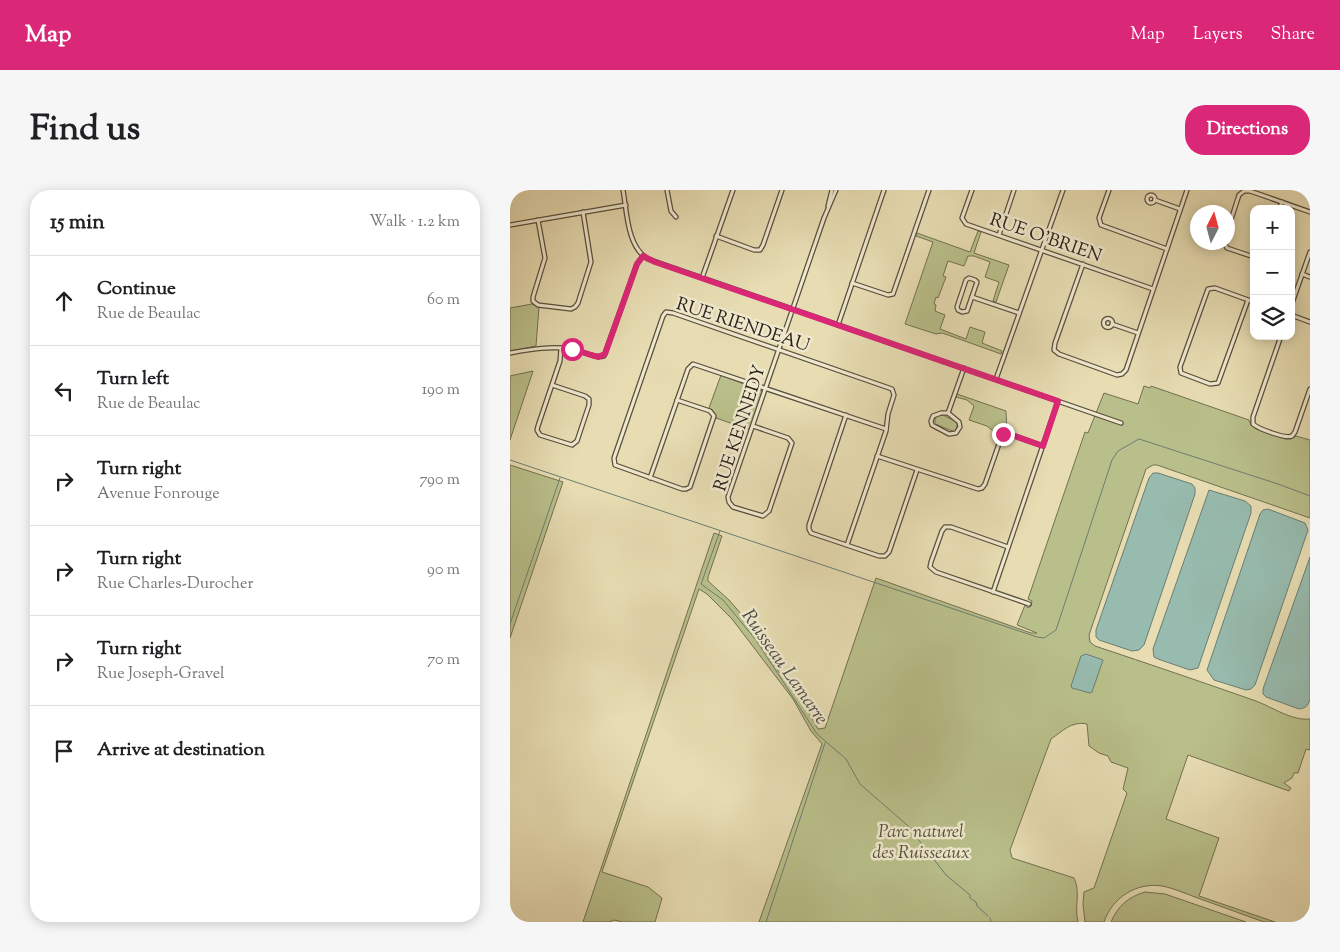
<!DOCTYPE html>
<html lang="en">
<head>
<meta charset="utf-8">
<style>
	:root { --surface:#fff; --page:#f6f6f6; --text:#202124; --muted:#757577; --line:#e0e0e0; --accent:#db2777 }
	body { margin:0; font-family:"Sorts Mill Goudy",serif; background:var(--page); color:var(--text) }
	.controls { position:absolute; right:15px; top:15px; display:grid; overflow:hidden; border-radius:10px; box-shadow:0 2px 12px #0003 }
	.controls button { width:45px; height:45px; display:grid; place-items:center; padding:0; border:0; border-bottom:1px solid var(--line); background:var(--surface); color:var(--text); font:25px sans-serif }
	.compass { position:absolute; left:680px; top:15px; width:45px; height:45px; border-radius:50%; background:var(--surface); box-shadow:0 2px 12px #0003; rotate:6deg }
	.stop { position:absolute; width:15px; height:15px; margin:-11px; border:4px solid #db2777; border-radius:50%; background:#fff }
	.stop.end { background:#db2777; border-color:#fff; box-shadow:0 1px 5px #0008 }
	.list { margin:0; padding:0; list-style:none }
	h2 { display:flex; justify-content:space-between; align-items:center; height:65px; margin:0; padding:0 20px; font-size:21px }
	h2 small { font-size:16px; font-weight:400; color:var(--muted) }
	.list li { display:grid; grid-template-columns:32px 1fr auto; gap:15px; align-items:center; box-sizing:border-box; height:90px; padding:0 20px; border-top:1px solid var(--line) }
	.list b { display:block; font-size:19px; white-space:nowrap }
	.list p { margin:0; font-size:16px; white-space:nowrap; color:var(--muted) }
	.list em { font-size:16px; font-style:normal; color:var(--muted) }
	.icon { flex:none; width:28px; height:28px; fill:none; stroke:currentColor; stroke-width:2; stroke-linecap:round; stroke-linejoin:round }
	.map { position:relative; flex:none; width:800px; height:732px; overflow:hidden; border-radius:20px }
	header { display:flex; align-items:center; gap:30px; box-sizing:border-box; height:70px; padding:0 25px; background:var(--accent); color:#fff }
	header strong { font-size:24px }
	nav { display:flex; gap:28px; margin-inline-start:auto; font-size:18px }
	.intro { display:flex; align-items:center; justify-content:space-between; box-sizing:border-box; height:120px; padding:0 30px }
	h1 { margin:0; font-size:35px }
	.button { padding:12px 22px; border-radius:20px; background:var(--accent); color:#fff; font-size:18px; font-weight:700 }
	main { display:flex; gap:30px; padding:0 30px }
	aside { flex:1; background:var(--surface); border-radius:20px; box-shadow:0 2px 12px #0003 }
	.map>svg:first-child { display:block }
	.green { fill:#b9bf8a; stroke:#727052 }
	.water { fill:#97bbae; stroke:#6c7d72 }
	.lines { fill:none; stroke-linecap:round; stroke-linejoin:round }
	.stream { stroke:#6c7d72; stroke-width:1 }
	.street-casing { stroke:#5a4f3f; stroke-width:5.5 }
	.street { stroke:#efe8cd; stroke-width:3 }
	.route { stroke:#db2777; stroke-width:6 }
	.labels { text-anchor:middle; stroke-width:5; stroke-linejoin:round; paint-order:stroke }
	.street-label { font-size:18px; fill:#2b2019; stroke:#efe8cd }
	.park-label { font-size:18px; font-style:italic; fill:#56503b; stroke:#efe8cd }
	.water-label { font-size:19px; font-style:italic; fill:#4b4e46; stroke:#efe8cd }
</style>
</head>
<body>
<header>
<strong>Map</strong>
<nav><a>Map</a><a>Layers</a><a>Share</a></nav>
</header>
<div class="intro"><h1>Find us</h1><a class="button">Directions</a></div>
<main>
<aside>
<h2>15 min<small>Walk · 1.2 km</small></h2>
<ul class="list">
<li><svg class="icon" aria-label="ahead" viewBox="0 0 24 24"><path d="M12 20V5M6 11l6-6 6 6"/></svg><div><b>Continue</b><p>Rue de Beaulac</p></div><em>60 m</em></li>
<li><svg class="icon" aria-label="left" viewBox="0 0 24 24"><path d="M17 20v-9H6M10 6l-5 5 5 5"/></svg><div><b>Turn left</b><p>Rue de Beaulac</p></div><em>190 m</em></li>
<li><svg class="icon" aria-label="right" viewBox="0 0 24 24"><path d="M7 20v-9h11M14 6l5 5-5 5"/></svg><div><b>Turn right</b><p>Avenue Fonrouge</p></div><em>790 m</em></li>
<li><svg class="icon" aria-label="right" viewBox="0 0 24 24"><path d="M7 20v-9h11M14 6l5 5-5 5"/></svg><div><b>Turn right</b><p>Rue Charles-Durocher</p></div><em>90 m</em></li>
<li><svg class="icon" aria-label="right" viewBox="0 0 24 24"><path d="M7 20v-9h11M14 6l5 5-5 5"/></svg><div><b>Turn right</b><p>Rue Joseph-Gravel</p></div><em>70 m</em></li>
<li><svg class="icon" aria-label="arrive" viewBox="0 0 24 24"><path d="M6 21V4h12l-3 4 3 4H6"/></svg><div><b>Arrive at destination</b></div></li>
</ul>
</aside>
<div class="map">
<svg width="800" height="732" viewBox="0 0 800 732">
	<rect width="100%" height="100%" fill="#e7dcb2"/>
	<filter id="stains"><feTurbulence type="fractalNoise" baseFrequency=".004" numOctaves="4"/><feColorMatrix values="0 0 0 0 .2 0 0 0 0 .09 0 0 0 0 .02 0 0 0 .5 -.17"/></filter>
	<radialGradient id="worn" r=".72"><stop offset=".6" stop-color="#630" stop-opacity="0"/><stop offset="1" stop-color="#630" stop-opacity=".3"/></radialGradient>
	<g class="green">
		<path d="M468,41l3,1 -7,21 35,12 -13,37 -3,-1 6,-19 -14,-5 5,-15 -16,-6h-6l-4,10 -16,-5 -5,15 3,1 -8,21 -2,-1 -2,7 2,1 -1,6 10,4 -5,14 26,10 4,-12 15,5 -3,11 20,8 -1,3 -53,-19 -6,-2 -6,1 -31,-10 28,-82 -17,-6 1,-3 53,19z"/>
		<path d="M22,114l7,3 -3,39 -26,5v-43z"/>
		<path d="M23,181l-23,69v-64z"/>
		<path d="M211,185l41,16 -12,39 -34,-12 -2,-6 -5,-4z"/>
		<path d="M634,196l6,2 1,-2 98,34 2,5 5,4 29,10h6l5,-3 14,4v78l-153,-53h-4l-7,4 -57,166 1,7 5,4c54,18 107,36 161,55 16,6 36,20 54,18v31l-4,-1 -8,24h-4l-2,5 -8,5 7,5 -2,3 -101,-36 -22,64 53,19 -20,58 76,26h-11c-19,-7 -39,-14 -58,-21 -15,-5 -29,-12 -44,-15 -26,-4 -50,12 -58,36h-19l-2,-18 1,-12 10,-4 33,-95 -4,-4 5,-21 -17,-6 -3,-6 -9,-3 -10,-7 -2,-22c-16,-3 -24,7 -36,15l-41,111 2,8 62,20c7,14 0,29 4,44h-319l63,-178 -11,-13 -18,-32 -61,-80 -25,-25 -8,-5 -97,283 46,15 14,11 -7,24h-32l-9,-2 -5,2h-26l131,-389 8,3 -14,41v4l21,19 19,22 12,21 19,29 14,13 25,44 7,-1 51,-150 155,55h6l-20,-8 8,-20 3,3 3,-2 1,-5 -4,-2 57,-167 3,1 16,-40 34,11z"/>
		<path d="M447,204l49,17 1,21 -8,4 -12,-10 -18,-6 5,-14 -7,-6 -11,-3z"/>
		<path d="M428,225h5l14,7v5l-2,5 -20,-8v-5z"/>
		<path d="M0,275l53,17 -53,156z"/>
		<path d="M635,702l20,2 81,28h-135c7,-16 17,-25 34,-30z"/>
	</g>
	<g class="water">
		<path d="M643,283h5l34,11 3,4v6l-51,151 -5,5 -7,1 -33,-11 -3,-3v-7l53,-152z"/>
		<path d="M699,300l36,11 6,5v7l-53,155 -8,2 -32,-11 -4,-2 -1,-8z"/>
		<path d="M758,319l37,14 3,7 -53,155 -4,4 -5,1 -32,-10 -7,-10 53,-156 3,-4z"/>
		<path d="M800,367v142c-2,7 -4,9 -11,10l-33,-12 -3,-3v-5z"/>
		<path d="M576,464l17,6 -11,32 -2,1 -18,-5 -1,-2 10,-30z"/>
	</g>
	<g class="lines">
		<g class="stream">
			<path d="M0,270l527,177 7,1 12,-8 56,-170 6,-9 21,-12 139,45 32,12"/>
			<path d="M210,341l-19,53 22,16 33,40 61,94 29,25 14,25 47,41 39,50 24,20v3l6,4 1,4 11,10"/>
			<path d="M0,434l50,-146"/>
			<path d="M480,728l1,4"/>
			<path d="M256,732l59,-179"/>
		</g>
		<defs>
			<g id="street">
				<path d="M113,0c4,22 4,57 25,69l473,164"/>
				<path d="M157,0l4,21 5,6"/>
				<path d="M462,0l-10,28 4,6 187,65"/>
				<path d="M599,0l-10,28 2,7 66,24"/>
				<circle cx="641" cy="9" r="4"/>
				<path d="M645,10l25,9"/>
				<path d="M318,16l4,-16"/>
				<path d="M769,19l3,-7"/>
				<path d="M28,30l7,38 -12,39v4l5,4 33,4 4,-2 3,-4 13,-41 -8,-50"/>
				<path d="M0,35l116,-20"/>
				<path d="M718,39l11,-34 5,-4h6l60,21"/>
				<path d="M489,45l15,-45"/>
				<path d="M206,46l38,14h6l3,-5 19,-55"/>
				<path d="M714,52l3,6 27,9"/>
				<path d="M573,74l-28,79 -1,7 5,4 58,21 5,-1 4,-4 61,-180"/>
				<path d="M792,84l8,3"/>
				<path d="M192,88l31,-88"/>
				<path d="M459,88l6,2 2,2 -10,29 -5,1 -4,-2 -1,-3 9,-27z"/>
				<path d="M342,93l36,12 5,-1 36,-104"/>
				<path d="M462,107l47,16"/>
				<path d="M738,110l-30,83 -8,1 -29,-11 -1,-6 28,-78 7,-1 39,14"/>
				<path d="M781,116l19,-54"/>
				<path d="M781,125l19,7"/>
				<circle cx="598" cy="133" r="4.5"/>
				<path d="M602,134l26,9"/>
				<path d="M328,135l46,-135"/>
				<path d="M771,146l-28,81v7c6,5 32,15 39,12l3,-4 15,-43"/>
				<path d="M0,163c21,-4 41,-7 63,-4 10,2 21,10 31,7l33,-92 6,-8"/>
				<path d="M486,189l67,-189"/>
				<path d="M42,195l33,11 4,3v6l-12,36 -5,4 -32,-10 -3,-5 1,-4 22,-65 1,-13"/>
				<path d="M167,210l33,11 4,5 -24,71 -4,2h-4l-67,-24 -1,-7 49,-142 3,-4 7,1 219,76 2,6 -6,19 -2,17 -39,114"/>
				<path d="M431,223h7l11,9 1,5 -4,6 -7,1 -17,-9 -1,-4 2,-5z"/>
				<path d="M438,223l16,-45"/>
				<path d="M336,225l-37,110v4l2,4 68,23h6l4,-4 28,-82"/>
				<path d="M243,236l35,12 4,5 -23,68 -6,5 -30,-9 -4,-5 -1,-5 96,-279 12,-28"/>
				<path d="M367,266l101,33 4,-1 3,-4 16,-46 2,-3 6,-1 34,12"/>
				<path d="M140,288l38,-109 5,-5 193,65"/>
				<path d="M498,357l-57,-20h-6l-3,4 -11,31 -1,5 6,5 93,32"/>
				<path d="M483,402l65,-191"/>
			</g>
		</defs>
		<use href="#street" class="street-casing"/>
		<use href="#street" class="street"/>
	</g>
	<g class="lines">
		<path class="route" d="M62,159l26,8 7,-3 32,-90 6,-8 12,6 403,139 -15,45 -34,-12h-6"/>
	</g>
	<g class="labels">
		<g class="street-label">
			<text transform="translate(536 47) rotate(19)" y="6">RUE O'BRIEN</text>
			<text transform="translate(233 134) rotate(18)" y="6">RUE RIENDEAU</text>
			<text transform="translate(229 238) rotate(-72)" y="6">RUE KENNEDY</text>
		</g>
		<g class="park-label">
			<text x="411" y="647">Parc naturel<tspan x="411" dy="21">des Ruisseaux</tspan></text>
		</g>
		<g class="water-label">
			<text transform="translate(276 476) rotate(55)" y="7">Ruisseau Lamarre</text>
		</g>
	</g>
	<rect width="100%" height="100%" filter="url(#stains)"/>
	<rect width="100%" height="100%" fill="url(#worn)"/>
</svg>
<div class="controls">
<button>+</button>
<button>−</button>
<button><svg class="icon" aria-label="layers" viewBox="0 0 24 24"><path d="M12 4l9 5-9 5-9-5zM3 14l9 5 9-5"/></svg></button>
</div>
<svg class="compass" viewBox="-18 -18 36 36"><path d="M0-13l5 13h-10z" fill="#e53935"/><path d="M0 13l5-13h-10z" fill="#757577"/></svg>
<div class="stop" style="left:62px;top:159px"></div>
<div class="stop end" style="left:493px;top:244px"></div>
</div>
</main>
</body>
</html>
